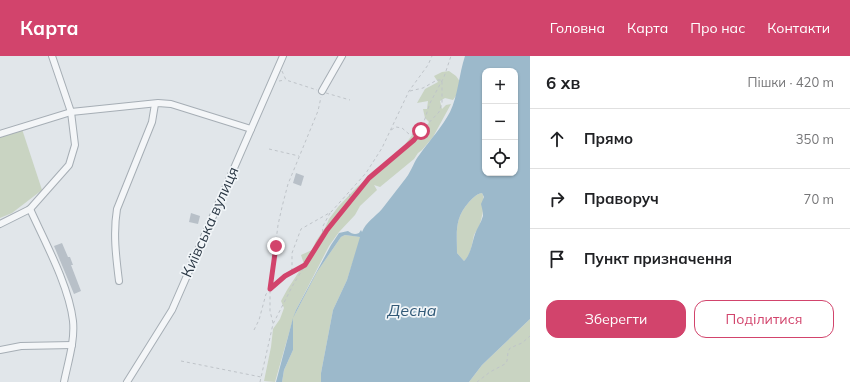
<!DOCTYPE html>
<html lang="uk">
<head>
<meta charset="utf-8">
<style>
	:root { --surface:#fff; --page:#f6f6f6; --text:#202124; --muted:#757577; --line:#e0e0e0; --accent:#d2446c }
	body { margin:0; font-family:Mulish,sans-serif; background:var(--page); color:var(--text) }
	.controls { position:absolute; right:12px; top:12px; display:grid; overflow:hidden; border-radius:8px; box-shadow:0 1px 3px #0004 }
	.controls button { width:36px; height:36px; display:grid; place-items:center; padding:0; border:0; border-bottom:1px solid var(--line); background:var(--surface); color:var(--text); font:20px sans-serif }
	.stop { position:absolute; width:12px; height:12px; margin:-9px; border:3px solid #d2446c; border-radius:50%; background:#fff }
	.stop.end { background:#d2446c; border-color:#fff; box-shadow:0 1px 4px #0008 }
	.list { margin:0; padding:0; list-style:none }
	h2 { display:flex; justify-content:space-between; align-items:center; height:52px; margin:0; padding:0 16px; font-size:17px }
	h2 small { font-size:13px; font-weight:400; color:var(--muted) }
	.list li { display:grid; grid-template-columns:26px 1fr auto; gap:12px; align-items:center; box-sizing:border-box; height:60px; padding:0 16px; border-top:1px solid var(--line) }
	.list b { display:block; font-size:15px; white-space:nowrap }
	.list em { font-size:13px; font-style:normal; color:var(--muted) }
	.actions { display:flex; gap:8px; padding:12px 16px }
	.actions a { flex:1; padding:9px 0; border:1px solid var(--accent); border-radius:12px; text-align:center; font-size:14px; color:var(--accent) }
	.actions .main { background:var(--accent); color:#fff }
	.icon { flex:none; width:22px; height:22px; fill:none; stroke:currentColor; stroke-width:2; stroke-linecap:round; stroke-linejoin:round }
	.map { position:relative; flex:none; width:530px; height:326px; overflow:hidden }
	header { display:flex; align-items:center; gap:24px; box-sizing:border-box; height:56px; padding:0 20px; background:var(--accent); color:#fff }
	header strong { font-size:19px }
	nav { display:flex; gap:22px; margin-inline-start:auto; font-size:14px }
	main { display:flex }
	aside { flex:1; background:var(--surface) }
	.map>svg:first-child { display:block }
	.green { fill:#c9d4c2 }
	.water { fill:#9cb9cb; fill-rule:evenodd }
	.building { fill:#b8c0c8 }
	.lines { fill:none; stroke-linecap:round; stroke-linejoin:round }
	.minor-casing { stroke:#a6aeb5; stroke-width:8 }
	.path { stroke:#bfc4c9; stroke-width:1; stroke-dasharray:3 3; stroke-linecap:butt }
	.minor { stroke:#f4f6f8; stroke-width:6 }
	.route { stroke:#d2446c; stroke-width:5 }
	.labels { text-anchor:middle; stroke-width:3.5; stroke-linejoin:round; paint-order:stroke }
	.street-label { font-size:15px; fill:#293643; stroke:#f1f5f8 }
	.water-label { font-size:16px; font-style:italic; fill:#325a78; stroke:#f1f5f8 }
</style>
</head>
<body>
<header>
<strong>Карта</strong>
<nav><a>Головна</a><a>Карта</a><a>Про нас</a><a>Контакти</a></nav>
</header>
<main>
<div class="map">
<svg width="530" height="326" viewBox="0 0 530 326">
	<rect width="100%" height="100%" fill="#e1e6ea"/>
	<g class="green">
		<path d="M449,15l7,5 5,7 -3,10 -5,7 -8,-2 -5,3 2,8 4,-4 5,-1 -18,33 -11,13 -4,3 -4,6 -34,28 -6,-2 3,5 -17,16 -5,9 -16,17 -10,14 -33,64 -2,6 23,-44 24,-35 4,-2 16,2 -14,43 -14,30 -12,63v9h-39l2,-12 9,-20v-31l-18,63 -11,-1 7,-34 2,-18 7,-10 4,-11 -3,-7 6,-11 17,-26 -3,-9 11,-5 4,-9 9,-13 4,-9 9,-12 20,-21 24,-16 21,-23 10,-13 7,4 3,-2 6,-14 -4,-4 -2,-9h4l1,-8 -11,2 8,-14 13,-7 -4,-6 8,-4z"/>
		<path d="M22,73l20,61 -30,23 -12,5v-81z"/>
		<path d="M482,137c4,6 0,26 -3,34 -1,3 -4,5 -5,8 -2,9 -3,20 -10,26l-7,-8c0,-21 -3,-34 12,-51 4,-4 7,-8 13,-9z"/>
		<path d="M530,263v63h-61l13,-17z"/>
	</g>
	<path class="water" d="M465,0h65v263l-48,46 -13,17h-148v-9l12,-63 14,-30 13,-43 -15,-2 -4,2 -24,35 -24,46v32l-9,20 -2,12h-6l17,-64 3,-8 35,-65 8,-12 9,-2c4,3 7,4 11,2l2,-3 1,2c4,-10 13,-15 20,-23 8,-10 16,-21 24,-31 6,-8 8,-17 14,-24 10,-14 22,-27 30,-42 8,-16 9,-38 15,-56zM485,15h30v102h-30zM482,137l2,4 -3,7c1,4 2,8 2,12 -2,7 -6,12 -8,18 -3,9 -4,20 -11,27l-7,-8c0,-21 -3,-34 12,-51 4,-4 7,-8 13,-9z"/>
	<g class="building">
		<path d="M296,117l8,3 -3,10 -8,-3z"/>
		<path d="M191,157l9,3 -2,8 -9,-2z"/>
		<path d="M62,187l6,14h2l3,8h-2l10,26 -7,3 -20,-48z"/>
	</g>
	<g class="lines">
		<defs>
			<g id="minor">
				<path d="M322,35l20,-35"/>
				<path d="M0,78l71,-22 87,-9 13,1 80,25"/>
				<path d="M30,153c15,33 39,77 43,112 2,20 -5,41 -9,61"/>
				<path d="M0,168l30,-15 39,-44 6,-20 -4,-33 -19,-56"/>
				<path d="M119,225c-3,-24 -6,-48 -2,-72l35,-87 3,-18"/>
				<path d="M0,294l21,-4 51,-1"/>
				<path d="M127,326l45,-72 111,-254"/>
			</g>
		</defs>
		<use href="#minor" class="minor-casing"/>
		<g class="path">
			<path d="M282,15l4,9 31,10"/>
			<path d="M279,25l6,-1"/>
			<path d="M410,35l13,-3 14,-8h5v23l-3,9 -17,18"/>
			<path d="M326,37l24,7"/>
			<path d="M391,74l5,-3 6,1 7,6 10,2 2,-5 9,-28 14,-26 7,-21"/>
			<path d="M269,93l30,7"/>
			<path d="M349,147l1,-11"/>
			<path d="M322,182l1,-12 7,-13"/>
			<path d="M286,219l19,-10"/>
			<path d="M273,267l-3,-12v-22l8,-64 4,-18 6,-23 30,-73 3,-14"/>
			<path d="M254,274l5,-10 7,-26 26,-25v-16l9,-24 30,-17 35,-39 16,-25 27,-57 19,-26 4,-9"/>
			<path d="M181,305l80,16"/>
			<path d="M260,326l13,-58 20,-39 34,-55 42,-53 50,-41"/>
			<path d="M477,326l13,-10 15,-8 2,-3 1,-9 2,-4 12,-5 8,-7"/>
		</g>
		<use href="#minor" class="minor"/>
	</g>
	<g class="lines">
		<path class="route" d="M276,190l-6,43 15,-13 20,-11 22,-35 42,-52 45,-38 7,-9"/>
	</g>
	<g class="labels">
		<g class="street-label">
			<text transform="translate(210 166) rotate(-66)" y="5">Київська вулиця</text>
		</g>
		<g class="water-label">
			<text x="412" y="260">Десна</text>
		</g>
	</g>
</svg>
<div class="controls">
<button>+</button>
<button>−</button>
<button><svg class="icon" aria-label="locate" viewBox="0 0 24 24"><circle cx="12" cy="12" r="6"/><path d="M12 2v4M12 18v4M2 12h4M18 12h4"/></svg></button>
</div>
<div class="stop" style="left:421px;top:75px"></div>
<div class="stop end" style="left:276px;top:190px"></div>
</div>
<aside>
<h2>6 хв<small>Пішки · 420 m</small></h2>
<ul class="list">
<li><svg class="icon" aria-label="ahead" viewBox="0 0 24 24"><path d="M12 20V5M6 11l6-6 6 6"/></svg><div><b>Прямо</b></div><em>350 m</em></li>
<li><svg class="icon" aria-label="right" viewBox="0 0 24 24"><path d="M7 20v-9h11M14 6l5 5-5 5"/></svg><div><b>Праворуч</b></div><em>70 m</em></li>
<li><svg class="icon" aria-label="arrive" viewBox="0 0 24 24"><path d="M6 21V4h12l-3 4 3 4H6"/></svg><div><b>Пункт призначення</b></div></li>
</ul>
<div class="actions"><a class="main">Зберегти</a><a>Поділитися</a></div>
</aside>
</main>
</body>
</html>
